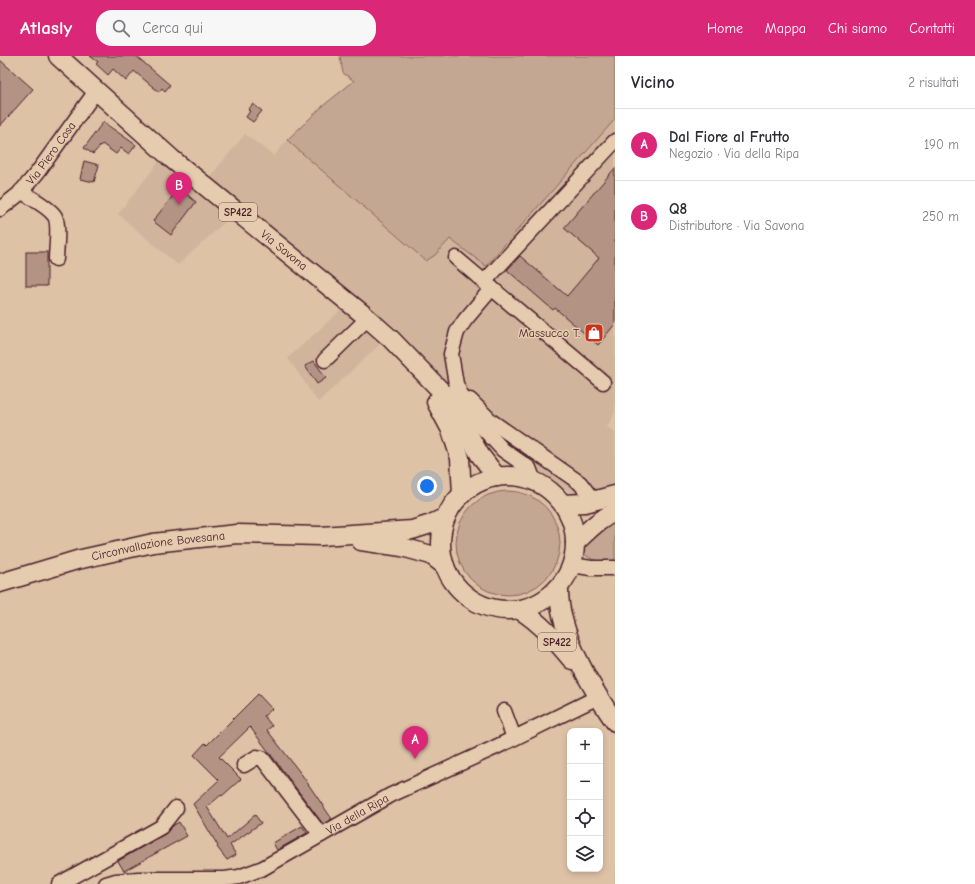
<!DOCTYPE html>
<html lang="it">
<head>
<meta charset="utf-8">
<style>
	:root { --surface:#fff; --page:#f7f7f7; --text:#2b2b33; --muted:#7c7c81; --line:#e1e1e2; --accent:#db2777 }
	body { margin:0; font-family:"Comic Neue",sans-serif; background:var(--page); color:var(--text) }
	.controls { position:absolute; right:12px; bottom:12px; display:grid; overflow:hidden; border-radius:8px; box-shadow:0 2px 6px #0003 }
	.controls button { width:36px; height:36px; display:grid; place-items:center; padding:0; border:0; border-bottom:1px solid var(--line); background:var(--surface); color:var(--text); font:20px sans-serif }
	.you { position:absolute; left:427px; top:430px; width:14px; height:14px; margin:-10px; border:3px solid #fff; border-radius:50%; background:#1a73e8; box-shadow:0 0 0 6px #1a73e833 }
	.badge { display:grid; place-items:center; width:26px; height:26px; border-radius:50%; background:var(--accent); color:#fff; font-size:13px; font-weight:700 }
	.pin { position:absolute; translate:-50% -33px; filter:drop-shadow(0 1px 2px #0008) }
	.pin::after { content:''; position:absolute; top:21px; width:14px; height:12px; background:inherit; clip-path:polygon(0 0,100% 0,50% 100%) }
	.list { margin:0; padding:0; list-style:none }
	h2 { display:flex; justify-content:space-between; align-items:center; height:52px; margin:0; padding:0 16px; font-size:17px }
	h2 small { font-size:13px; font-weight:400; color:var(--muted) }
	.list li { display:grid; grid-template-columns:26px 1fr auto; gap:12px; align-items:center; box-sizing:border-box; height:72px; padding:0 16px; border-top:1px solid var(--line) }
	.list b { display:block; font-size:15px; white-space:nowrap }
	.list p { margin:0; font-size:13px; white-space:nowrap; color:var(--muted) }
	.list em { font-size:13px; font-style:normal; color:var(--muted) }
	.icon { flex:none; width:22px; height:22px; fill:none; stroke:currentColor; stroke-width:2; stroke-linecap:round; stroke-linejoin:round }
	.map { position:relative; flex:none; width:615px; height:828px; overflow:hidden }
	header { display:flex; align-items:center; gap:24px; box-sizing:border-box; height:56px; padding:0 20px; background:var(--accent); color:#fff }
	header strong { font-size:19px }
	nav { display:flex; gap:22px; margin-inline-start:auto; font-size:14px }
	.search { width:280px; height:36px; background:var(--page); display:flex; align-items:center; gap:10px; box-sizing:border-box; padding:0 14px; border-radius:16px; color:var(--muted); font-size:15px }
	main { display:flex }
	aside { flex:1; background:var(--surface) }
	.map>svg:first-child { display:block }
	.built { fill:#d0b49c }
	.green { fill:#c4a792; stroke:#87635e }
	.building { fill:#b39484; stroke:#4a1f2b }
	.lines { fill:none; stroke-linecap:round; stroke-linejoin:round }
	.minor-casing { stroke:#4a1f2b; stroke-width:17 }
	.major-casing { stroke:#4a1f2b; stroke-width:21 }
	.minor { stroke:#e6ccae; stroke-width:14 }
	.major { stroke:#e6ccae; stroke-width:18 }
	.labels { text-anchor:middle; stroke-width:3; stroke-linejoin:round; paint-order:stroke }
	.shield { fill:#e6ccae; stroke:#795352; stroke-width:1 }
	.shield-label { font-size:11px; font-weight:bold; fill:#4a1f2b }
	.street-label { font-size:12px; fill:#4a1f2b; stroke:#e6ccae }
	.poi-label { font-size:12px; fill:#4a1f2b; stroke:#e6ccae; text-anchor:end }
</style>
</head>
<body>
<header>
<strong>Atlasly</strong>
<div class="search"><svg class="icon" aria-label="search" viewBox="0 0 24 24"><circle cx="10" cy="10" r="6"/><path d="M15 15l6 6"/></svg>Cerca qui</div>
<nav><a>Home</a><a>Mappa</a><a>Chi siamo</a><a>Contatti</a></nav>
</header>
<main>
<div class="map">
<svg width="615" height="828" viewBox="0 0 615 828">
	<rect width="100%" height="100%" fill="#ddc2a6"/>
	<filter id="ink" filterUnits="userSpaceOnUse"><feTurbulence type="fractalNoise" baseFrequency=".025" numOctaves="2"/><feDisplacementMap in="SourceGraphic" scale="8" xChannelSelector="R" yChannelSelector="G"/><feConvolveMatrix kernelMatrix="1 2 1 2 8 2 1 2 1" color-interpolation-filters="sRGB"/></filter>
	<g filter="url(#ink)">
		<g class="built">
			<path d="M615,63v294l-8,14 8,6v53l-19,6 -24,1 -87,-50 -42,-63 -44,-49 -189,-154 35,-43 29,22 13,-16 138,121 10,-6 15,-16 36,27z"/>
			<path d="M161,103l72,59 -8,4 -47,43 -60,-51z"/>
			<path d="M343,252l38,35 -63,59 -30,-44z"/>
		</g>
		<g class="green">
			<path d="M340,0h275v63l-129,147 -36,-27 -15,16 -9,6 -139,-121 37,-35 30,-24 -11,-8z"/>
			<circle cx="508" cy="487" r="52"/>
			<path d="M615,462v44c-13,1 -24,-1 -33,-10v-4z"/>
		</g>
		<g class="building">
			<path d="M90,0h46l34,29 -5,6 -3,-3 -3,4 -25,-21 -8,10 -13,-12 -5,6 -12,-11 2,-2z"/>
			<path d="M0,4l33,29 -33,37z"/>
			<path d="M253,48l9,7 -9,11 -7,-5 4,-6 -2,-1z"/>
			<path d="M103,66l33,23 -7,9 -8,-6 -5,6 -14,-10 -9,10 -9,-6z"/>
			<path d="M84,105l15,4 -5,17 -14,-3z"/>
			<path d="M615,112v156l-17,21 -43,-37 -2,2 -46,-40 13,-14 47,40 32,-38 -35,-30z"/>
			<path d="M179,132l17,14 -25,33 -18,-14z"/>
			<rect x="26" y="196" width="21" height="34"/>
			<path d="M314,305l12,17 -9,6 -12,-18z"/>
			<path d="M258,638l14,15 -8,7 8,10 -5,4 35,45 30,44 -9,5 -73,-97 -31,30 22,22 -19,17 -1,-1 -14,12 20,32 28,-24 6,8 -31,22 6,10 -9,5 -10,-13 1,-1 -25,-42 26,-24 -25,-25 11,-12 2,2z"/>
			<path d="M179,766l8,14 -63,35 -6,-10 47,-27 9,-9z"/>
			<path d="M302,770l5,7 -30,17 -4,-7z"/>
		</g>
		<g class="lines">
			<defs>
				<g id="minor">
					<path d="M21,135c10,7 26,15 33,24 6,7 2,35 2,44"/>
					<path id="s1" d="M0,153l19,-15 18,-21 59,-82"/>
					<path d="M456,202l147,124"/>
					<path d="M484,226l131,-141"/>
					<path d="M492,232l-27,32 -8,12 -6,22 5,30 14,30 33,36 26,18 5,13"/>
					<path d="M325,304l43,-42"/>
					<path d="M470,344l21,21 89,62 13,17"/>
					<path d="M572,509l19,3h24"/>
					<path d="M504,655l10,27"/>
					<path d="M244,709l13,-8 5,1 59,77"/>
					<path d="M59,828l102,-57 15,-19"/>
					<path id="s2" d="M106,828l10,-3 22,-2h87l14,-2 24,-9 128,-73 103,-47 104,-51"/>
				</g>
				<g id="major">
					<path id="s3" d="M58,0l114,103 192,156 27,24 57,59 32,57 17,22"/>
					<path d="M436,346l15,28 9,28 2,36"/>
					<circle cx="508" cy="487" r="67"/>
					<path d="M563,448l22,-1 30,-8"/>
					<path d="M361,485l41,6 29,8 14,11"/>
					<path d="M575,487c13,-12 24,-24 40,-31"/>
					<path id="s4" d="M0,527l77,-23 76,-17 84,-9 84,2 91,-6 19,-6 15,-7"/>
					<path d="M559,532c-1,44 32,99 56,134"/>
					<path d="M520,554c21,13 36,31 52,50"/>
				</g>
			</defs>
			<use href="#minor" class="minor-casing"/>
			<use href="#major" class="major-casing"/>
			<use href="#minor" class="minor"/>
			<use href="#major" class="major"/>
		</g>
	</g>
	<defs>
		<symbol id="shop-square" viewBox="-11 -11 22 22"><rect x="-9" y="-9" width="18" height="18" rx="4" fill="#c8321e" stroke="#e6ccae"/><path d="M-5-2.5h2.3a2.7 3.5 0 0 1 5.4 0H5L5.5 6h-11ZM-1.5-2.5h3a1.5 2.3 0 0 0-3 0Z" fill="#fff"/></symbol>
	</defs>
	<g fill-rule="evenodd">
		<use href="#shop-square" x="583" y="266" width="22" height="22"/>
	</g>
	<g class="labels">
		<g class="shield">
			<rect x="219" y="147" width="38" height="18" rx="3"/>
			<rect x="538" y="577" width="38" height="18" rx="3"/>
		</g>
		<g class="shield-label">
			<text x="238" y="160">SP422</text>
			<text x="557" y="590">SP422</text>
		</g>
		<g class="street-label">
			<text dy="4" stroke="none"><textPath href="#s1" startOffset="76">Via Piero Cosa</textPath></text>
			<text dy="4" stroke="none"><textPath href="#s3" startOffset="298">Via Savona</textPath></text>
			<text dy="4" stroke="none"><textPath href="#s4" startOffset="163">Circonvallazione Bovesana</textPath></text>
			<text dy="4" stroke="none"><textPath href="#s2" startOffset="268">Via della Ripa</textPath></text>
		</g>
		<g class="poi-label">
			<text x="580" y="281">Massucco T.</text>
		</g>
	</g>
</svg>
<div class="controls">
<button>+</button>
<button>−</button>
<button><svg class="icon" aria-label="locate" viewBox="0 0 24 24"><circle cx="12" cy="12" r="6"/><path d="M12 2v4M12 18v4M2 12h4M18 12h4"/></svg></button>
<button><svg class="icon" aria-label="layers" viewBox="0 0 24 24"><path d="M12 4l9 5-9 5-9-5zM3 14l9 5 9-5"/></svg></button>
</div>
<div class="you"></div>
<div class="pin badge" style="left:415px;top:703px">A</div>
<div class="pin badge" style="left:179px;top:149px">B</div>
</div>
<aside>
<h2>Vicino<small>2 risultati</small></h2>
<ul class="list">
<li><span class="badge">A</span><div><b>Dal Fiore al Frutto</b><p>Negozio · Via della Ripa</p></div><em>190 m</em></li>
<li><span class="badge">B</span><div><b>Q8</b><p>Distributore · Via Savona</p></div><em>250 m</em></li>
</ul>
</aside>
</main>
</body>
</html>
